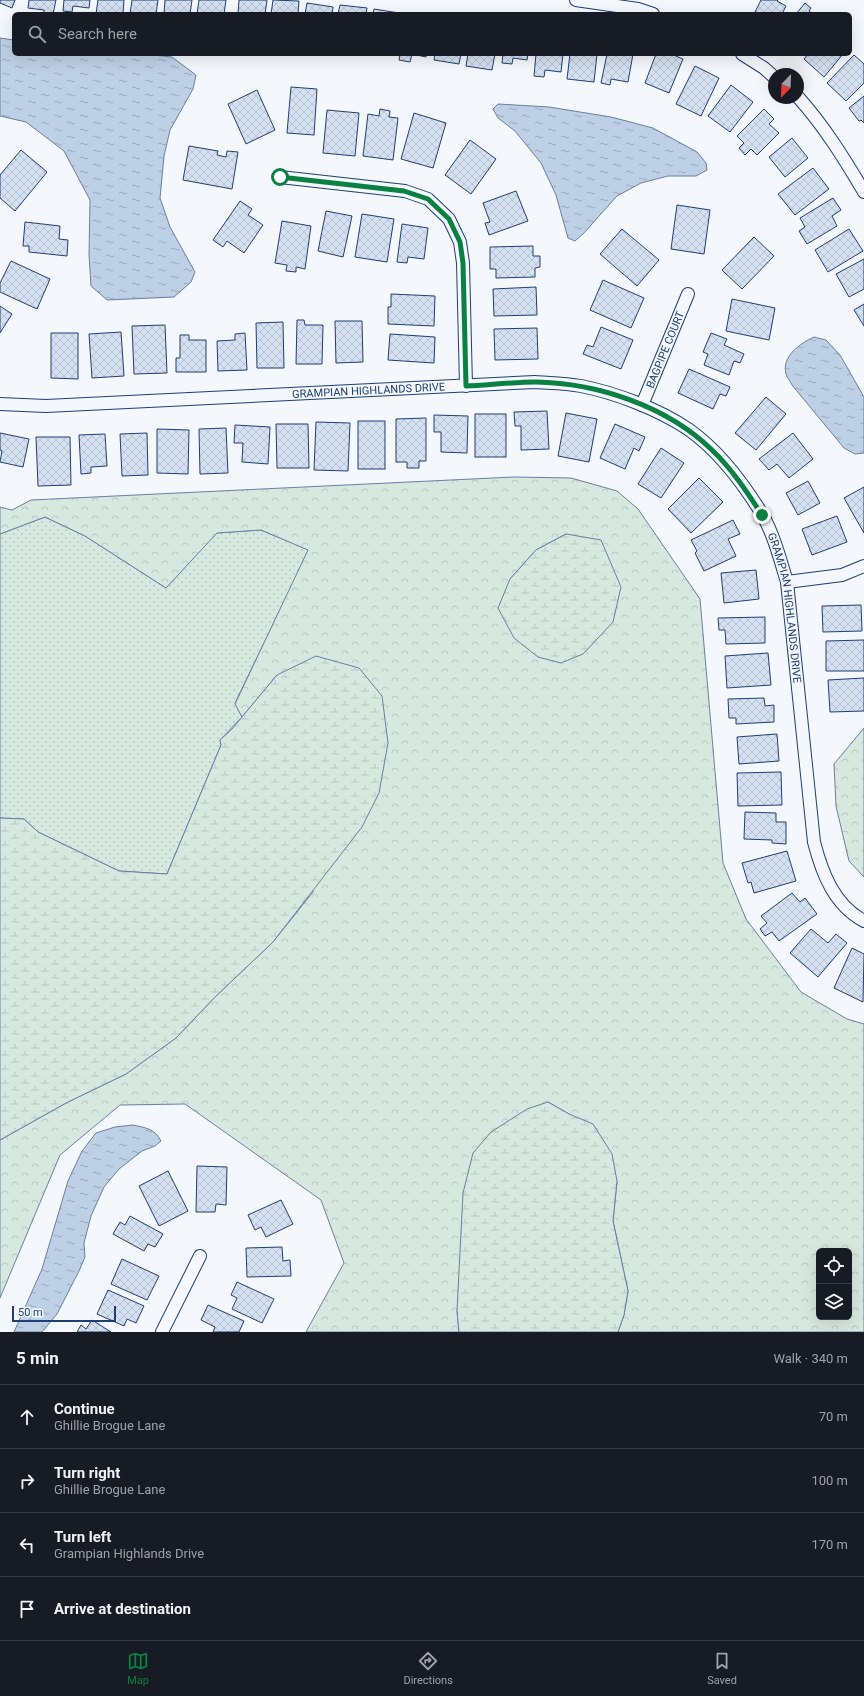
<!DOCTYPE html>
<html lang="en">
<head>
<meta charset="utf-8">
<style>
	:root { --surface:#171b24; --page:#242831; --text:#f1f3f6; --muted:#9ea1a6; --line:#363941; --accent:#0b8043 }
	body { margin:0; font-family:Roboto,sans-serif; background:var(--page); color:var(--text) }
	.controls { position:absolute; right:12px; bottom:12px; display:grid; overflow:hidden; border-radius:6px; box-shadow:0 4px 16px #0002 }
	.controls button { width:36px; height:36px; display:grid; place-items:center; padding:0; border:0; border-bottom:1px solid var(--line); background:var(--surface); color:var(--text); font:20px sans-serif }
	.compass { position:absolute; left:768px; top:68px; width:36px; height:36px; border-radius:50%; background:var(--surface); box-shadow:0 4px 16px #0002; rotate:203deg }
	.scale { position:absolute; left:12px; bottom:10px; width:104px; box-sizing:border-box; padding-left:4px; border:2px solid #1d3f73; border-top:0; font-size:11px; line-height:14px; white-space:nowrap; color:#1d3f73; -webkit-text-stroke:3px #f4f7fb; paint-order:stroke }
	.stop { position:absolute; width:12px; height:12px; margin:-9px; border:3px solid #0b8043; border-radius:50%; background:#fff }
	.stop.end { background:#0b8043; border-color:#fff; box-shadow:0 1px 4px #0008 }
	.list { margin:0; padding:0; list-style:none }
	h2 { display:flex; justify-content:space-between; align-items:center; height:52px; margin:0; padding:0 16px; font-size:17px }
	h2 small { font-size:13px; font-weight:400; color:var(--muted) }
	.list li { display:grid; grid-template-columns:26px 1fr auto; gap:12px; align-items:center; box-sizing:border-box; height:64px; padding:0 16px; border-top:1px solid var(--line) }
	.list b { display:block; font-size:15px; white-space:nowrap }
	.list p { margin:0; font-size:13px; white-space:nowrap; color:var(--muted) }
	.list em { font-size:13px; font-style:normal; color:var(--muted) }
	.icon { flex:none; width:22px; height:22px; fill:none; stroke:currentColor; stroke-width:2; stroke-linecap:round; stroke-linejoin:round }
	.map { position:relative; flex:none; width:864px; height:1332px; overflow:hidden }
	.search { position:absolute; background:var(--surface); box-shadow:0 4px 16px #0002; left:12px; right:12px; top:12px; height:44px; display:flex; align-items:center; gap:10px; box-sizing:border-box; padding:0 14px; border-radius:6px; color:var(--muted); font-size:15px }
	.sheet { height:308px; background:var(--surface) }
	nav { display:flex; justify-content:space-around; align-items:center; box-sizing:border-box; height:56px; border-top:1px solid var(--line); background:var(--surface); font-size:11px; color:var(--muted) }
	nav a { display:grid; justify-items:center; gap:2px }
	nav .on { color:var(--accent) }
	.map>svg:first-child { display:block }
	.grass { fill:url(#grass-dots); stroke:#687fa3 }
	.forest { fill:url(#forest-crowns); stroke:#687fa3; fill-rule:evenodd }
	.wetland { fill:url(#wetland-marsh); stroke:#687fa3 }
	.water { fill:url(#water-ripples); stroke:#687fa3 }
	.building { fill:url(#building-cross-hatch); stroke:#1d3f73 }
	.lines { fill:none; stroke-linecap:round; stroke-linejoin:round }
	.minor-casing { stroke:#1d3f73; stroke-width:14 }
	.minor { stroke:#f4f7fb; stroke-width:12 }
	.route { stroke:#0b8043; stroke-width:5 }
	.labels { text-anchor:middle; stroke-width:3; stroke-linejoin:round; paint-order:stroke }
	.street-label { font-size:11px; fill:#1d3f73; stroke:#f4f7fb }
</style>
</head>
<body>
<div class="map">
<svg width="864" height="1332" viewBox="0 0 864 1332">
	<defs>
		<pattern id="grass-dots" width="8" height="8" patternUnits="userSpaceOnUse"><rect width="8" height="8" fill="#d7e8df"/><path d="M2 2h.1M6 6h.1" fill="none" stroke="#b8c8c3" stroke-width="1.8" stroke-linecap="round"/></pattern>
		<pattern id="forest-crowns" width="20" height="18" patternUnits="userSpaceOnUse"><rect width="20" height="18" fill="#d7e8df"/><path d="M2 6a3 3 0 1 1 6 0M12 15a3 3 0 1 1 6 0" fill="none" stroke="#b8c8c3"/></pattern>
		<pattern id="wetland-marsh" width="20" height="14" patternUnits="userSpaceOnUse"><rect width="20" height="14" fill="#d7e8df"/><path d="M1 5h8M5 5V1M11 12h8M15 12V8" fill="none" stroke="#b8c8c3"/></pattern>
		<pattern id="water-ripples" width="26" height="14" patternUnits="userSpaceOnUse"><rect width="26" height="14" fill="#bed0e5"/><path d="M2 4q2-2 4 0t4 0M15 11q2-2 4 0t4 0" fill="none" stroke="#9aaabe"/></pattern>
		<pattern id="building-cross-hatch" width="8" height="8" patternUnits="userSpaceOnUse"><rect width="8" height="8" fill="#d5e0f0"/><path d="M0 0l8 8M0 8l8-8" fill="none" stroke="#b6c1d1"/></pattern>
	</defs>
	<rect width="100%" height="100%" fill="#f4f7fb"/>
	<path class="grass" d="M45,517l40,19 81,52 50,-55 45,-3 48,20 -74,153 7,14 -22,23 1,5 -54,129 -48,-3 -81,-39 -14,-13 -24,-1v-284z"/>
	<g class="forest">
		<path d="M514,477l57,1 46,13 21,18 62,90 23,264 23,56 55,73 46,27 17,5v308h-246l6,-17 4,-24 -15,-70 4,-40 -48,-67 -21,-12 -91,209 2,21h-153l38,-69 -23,-63 -136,-96 -65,1 -60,50 -60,143v-158l66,-37 60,-29 50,-36 39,-41 58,-55 40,-50 -36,-217 -35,42 -7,-13 73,-154 -47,-20 -44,3 -51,55 -81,-52 -40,-19 -45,17v-27l12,3 19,-10zM566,534l-56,45 26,-29zM819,1251h30v66h-30z"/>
		<path d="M864,728v149l-15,-16 -13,-55 -2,-42z"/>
	</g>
	<g class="wetland">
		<path d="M566,534l35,6 20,47 -8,35 -30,32 -22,9 -23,-6 -24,-19 -16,-30 12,-29 26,-29z"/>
		<path d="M316,656l43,12 23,28 6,47 -9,50 -17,34 -89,115 -58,55 -39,41 -50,36 -60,29 -66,37v-322l24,1 14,13 81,39 48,3 54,-129 -1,-5 12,-11 45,-54z"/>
		<path d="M548,1102l21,12 24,10 19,30 5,27 -4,40 15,70 -4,24 -6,17h-159l-2,-21 6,-118 10,-40 18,-21 36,-23z"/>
	</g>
	<g class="water">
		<path d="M0,38l14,2v14h129l29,3 24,18 -3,14 -23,41 -6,26 -4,42 10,29 25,45 -4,10 -17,15 -67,3 -16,-14 -2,-31 1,-55 -26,-49 -38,-29 -26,-6z"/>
		<path d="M498,104l51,3 62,10 42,11 44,24 9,11 1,7 -11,6h-28l-27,7 -24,13 -34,38 -8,7 -7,-3 -12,-43 -15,-32 -26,-32 -17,-13 -5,-9z"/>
		<path d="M814,337l12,3 14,15 24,42v56l-9,1 -11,-6 -52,-63c-1,-3 -5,-7 -6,-11 -5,-18 15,-31 28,-37z"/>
		<path d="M133,1125c13,3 21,3 28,16l-6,5 -13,5 -23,18 -15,18 -13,29 -7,27 1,14 -6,14 -22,43 -15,18h-28l28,-63 26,-88 14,-30 14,-18 19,-6z"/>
	</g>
	<g class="building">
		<path d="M0,0h15l-3,8 -12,-5z"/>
		<path d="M29,0h27l-3,14h-9v-4l-16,-2z"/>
		<path d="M64,0h26l-1,8 -16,-2 -1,6 -9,-1z"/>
		<path d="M98,0h26l-1,14h-27z"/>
		<path d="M132,0h26l-2,14h-26z"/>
		<path d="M165,0h27l-2,14h-26z"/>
		<path d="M199,0h27l-2,14h-27z"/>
		<path d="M239,0h28l-2,14h-27z"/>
		<path d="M273,0l26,1 -1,13h-27z"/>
		<path d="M761,0h17l-1,1 9,5 -4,8h-28z"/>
		<path d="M307,3l26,4 -1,7h-27z"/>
		<path d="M805,3l6,5 -2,3 4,3h-17z"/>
		<path d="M340,5l27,3 -1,6h-28z"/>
		<path d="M374,9l25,4v1h-26z"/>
		<path d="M400,54h27l-1,3 -14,-3 -2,8 -11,-2z"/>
		<path d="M435,54h26l-2,10 -25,-4z"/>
		<path d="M468,54h27l-3,16 -26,-4z"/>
		<path d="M503,54h25l-1,6 -14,-2 -1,6 -10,-1z"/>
		<path d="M536,54h27l-2,18 -16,-2 -1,7 -10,-1z"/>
		<path d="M570,54h27l-3,28 -27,-3z"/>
		<path d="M607,54h26l-5,28 -17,-3 -1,6 -9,-2z"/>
		<path d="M656,54h15l12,5 -14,34 -24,-10z"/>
		<path d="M808,54h35l-19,23 -20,-18z"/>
		<path d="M854,55l10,9v19l-18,18 -19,-18z"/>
		<path d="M695,66l24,12 -18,38 -25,-12z"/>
		<path d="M731,85l22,17 -23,30 -22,-16z"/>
		<path d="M291,87l26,2 -3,46 -27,-2z"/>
		<path d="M257,90l18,40 -29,14 -18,-40z"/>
		<path d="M864,96v27l-3,-3 -2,1 -10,-13z"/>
		<path d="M380,109l10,2 -1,6 9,1 -5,42 -30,-4 5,-42 11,2z"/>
		<path d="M764,109l10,10 -5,5 10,9 -22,22 -6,-6 -6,6 -6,-7 5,-5 -7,-7z"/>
		<path d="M327,110l32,3 -4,43 -32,-3z"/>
		<path d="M414,113l32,10 -13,45 -32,-9z"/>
		<path d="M792,138l16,20 -23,19 -16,-20z"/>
		<path d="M470,140l26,19 -25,35 -26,-19z"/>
		<path d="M189,146l29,5 -1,4 9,2 1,-6 11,1 -6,37 -49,-9z"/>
		<path d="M21,150l26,22 -32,39 -15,-13v-23z"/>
		<path d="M813,168l16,21 -34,26 -17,-21z"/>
		<path d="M516,191l12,30 -39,14 -4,-12 5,-1 -7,-19z"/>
		<path d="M833,198l8,12 -9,6 5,10 -30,18 -8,-13 6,-4 -5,-9z"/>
		<path d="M240,201l12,8 -4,6 15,10 -19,28 -17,-12 -4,6 -10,-7z"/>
		<path d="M677,205l33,5 -6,44 -33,-5z"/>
		<path d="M326,211l26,5 -9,41 -25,-6z"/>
		<path d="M362,214l32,5 -7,43 -32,-5z"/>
		<path d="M282,221l29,5 -6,43 -9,-2v5l-10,-1 1,-6 -12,-2z"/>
		<path d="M25,222l35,4 -1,13 9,1 -1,16 -38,-4v-6h-6z"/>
		<path d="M402,224l26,4 -4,31 -16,-2 -1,6 -10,-1z"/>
		<path d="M622,229l37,31 -22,26 -37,-32z"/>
		<path d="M849,229l14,22 -35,21 -13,-22z"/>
		<path d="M754,237l20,19 -32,33 -20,-19z"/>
		<path d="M533,246v10h7v11l-5,1v9l-39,1v-9h-6v-22z"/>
		<path d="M864,259v30l-15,8 -13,-23z"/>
		<path d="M11,261l39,18 -13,30 -37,-17v-9z"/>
		<path d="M603,280l41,18 -13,30 -41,-18z"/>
		<path d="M536,287l1,28 -43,1 -1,-27z"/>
		<path d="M391,294l44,2 -1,30 -46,-2v-17h3z"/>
		<path d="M732,299l43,9 -6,32 -43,-9z"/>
		<path d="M864,304v22l-10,-16z"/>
		<path d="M0,306l12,8 -12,19z"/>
		<path d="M297,320h7l1,5h18l-1,39h-26z"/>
		<path d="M335,321h27l1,41 -27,1z"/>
		<path d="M283,322l1,46h-27l-1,-45z"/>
		<path d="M165,325l2,48 -33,1 -2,-48z"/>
		<path d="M601,327l32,13 -12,29 -38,-15 4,-9 6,2z"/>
		<path d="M537,328l1,31 -43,1 -1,-31z"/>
		<path d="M121,332l3,44 -32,2 -3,-44z"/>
		<path d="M51,333h27v46l-27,-1z"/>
		<path d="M245,333l2,37 -29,1 -1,-30 18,-1v-6z"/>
		<path d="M711,333l16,6 -3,6 20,9 -4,9 -6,-2 -5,14 -25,-10 4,-11 -5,-2z"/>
		<path d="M390,334l45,3 -1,26 -46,-3z"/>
		<path d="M180,335h9v5h17v32h-30v-14h4z"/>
		<path d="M689,369l41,18 -4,9 -6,-2 -7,15 -35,-16z"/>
		<path d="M766,397l20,17 -30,36 -21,-17z"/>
		<path d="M547,411l2,38 -28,1v-24h-6l-1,-14z"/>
		<path d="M566,413l31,6 -8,43 -31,-6z"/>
		<rect x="475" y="414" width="31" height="43"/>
		<path d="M434,415l34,1 -1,37 -26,-1v-20h-7z"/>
		<path d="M426,418v43h-7v7h-12v-6h-11v-43z"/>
		<rect x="358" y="421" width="27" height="48"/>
		<path d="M316,422l34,1 -2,48 -34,-1z"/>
		<path d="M276,424h32l1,44h-32z"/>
		<path d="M615,424l30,13 -6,14 -5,-3 -9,21 -25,-11z"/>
		<path d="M235,425l35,2 -2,37 -26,-2 1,-19h-9z"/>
		<path d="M226,428l2,45 -28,1 -1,-45z"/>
		<path d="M157,429l32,1 -1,44 -31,-1z"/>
		<path d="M0,433l29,6 -6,28 -23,-5 2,-11 -2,-1z"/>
		<path d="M147,433l1,42 -26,1 -2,-42z"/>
		<path d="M793,433l20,26 -24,19 -12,-14 -8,6 -10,-11z"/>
		<path d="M105,434l2,32 -16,1v6l-10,1 -2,-39z"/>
		<path d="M36,437h34l1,48 -33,1z"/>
		<path d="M661,448l23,15 -23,35 -23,-14z"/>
		<path d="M699,478l24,24 -32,31 -23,-24z"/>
		<path d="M808,481l12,22 -22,12 -12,-22z"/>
		<path d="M864,487v46l-20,-35z"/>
		<path d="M837,516l10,26 -35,13 -10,-26z"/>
		<path d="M733,520l7,14 -12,5 8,17 -32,15 -9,-18 2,-2 -6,-11z"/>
		<path d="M756,570l3,29 -35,4 -3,-30z"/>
		<path d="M861,605l1,26 -39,1 -1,-26z"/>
		<path d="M765,617v26l-39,1 -1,-14h-6l-1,-12z"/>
		<path d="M864,640v31h-38v-30z"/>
		<path d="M768,653l3,32 -44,3 -2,-32z"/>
		<path d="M864,678v33l-34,1 -2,-32z"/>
		<path d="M764,698l1,8 9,-1v17l-38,2v-6h-7l-1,-19z"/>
		<path d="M777,734l2,27 -40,3 -2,-27z"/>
		<path d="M781,772l1,33 -44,1 -1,-33z"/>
		<path d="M745,812l31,1v9h10v22l-14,-1v-3l-28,-1z"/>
		<path d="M787,851l9,30 -42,12 -3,-11 -3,1 -6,-20z"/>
		<path d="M792,893l8,9 5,-4 12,16 -38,27 -7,-9 -7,4 -5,-7 7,-6 -6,-7z"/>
		<path d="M811,929l17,14 8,-9 11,9 -29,34 -28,-24z"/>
		<path d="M852,948l12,6 -1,48 -29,-14z"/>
		<path d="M197,1166l30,1 -1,38 -10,-1 -1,8h-19z"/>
		<path d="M168,1171l20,40 -29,15 -20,-40z"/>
		<path d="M281,1200l12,24 -27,13 -5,-10 -6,3 -7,-15z"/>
		<path d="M130,1216l33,18 -8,13 -7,-3 -4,7 -31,-17 7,-12 5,3z"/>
		<path d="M282,1247l1,14 7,-1 1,16 -44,1 -1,-29z"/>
		<path d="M122,1259l37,17 -12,24 -36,-16z"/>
		<path d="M237,1282l37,17 -12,24 -30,-14 5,-11 -6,-3z"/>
		<path d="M108,1290l36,16 -8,17 -9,-4 -3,7 -27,-12z"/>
		<path d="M208,1305l36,16 -5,11h-26l2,-5 -14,-7z"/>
		<path d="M92,1320l19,12h-34l4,-7 5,4z"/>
	</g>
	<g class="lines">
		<defs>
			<g id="minor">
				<path d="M576,0l62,9 15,5"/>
				<path d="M742,54l22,14 10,9"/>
				<path d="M798,97c26,29 46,61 66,95"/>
				<path d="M280,177l125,14 23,8 21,20 11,23 3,21 3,123"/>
				<path id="s1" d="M0,404l46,2 489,-24c15,1 31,1 46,4 35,7 77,23 107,43 30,21 55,54 74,85 12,21 18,45 25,68l27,260c8,31 20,63 50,79"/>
				<path id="s2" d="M642,405l46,-111"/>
				<path d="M787,582l55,-7 22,-9"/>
				<path d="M162,1332l38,-76"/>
			</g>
		</defs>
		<use href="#minor" class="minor-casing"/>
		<use href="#minor" class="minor"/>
	</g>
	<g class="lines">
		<path class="route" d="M280,177l124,14 24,8 21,20 11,23 3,21 3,123c23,-1 46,-4 70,-4 61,1 131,24 176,68 20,19 35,42 50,65"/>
	</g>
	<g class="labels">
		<g class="street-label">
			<text dy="4" stroke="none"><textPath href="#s2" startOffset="60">BAGPIPE COURT</textPath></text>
			<text dy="4" stroke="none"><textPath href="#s1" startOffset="369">GRAMPIAN HIGHLANDS DRIVE</textPath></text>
			<text dy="4" stroke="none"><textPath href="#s1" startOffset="909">GRAMPIAN HIGHLANDS DRIVE</textPath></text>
		</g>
	</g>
</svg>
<div class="controls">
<button><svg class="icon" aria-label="locate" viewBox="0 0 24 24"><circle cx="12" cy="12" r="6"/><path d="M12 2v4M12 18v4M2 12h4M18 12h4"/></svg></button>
<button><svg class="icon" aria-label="layers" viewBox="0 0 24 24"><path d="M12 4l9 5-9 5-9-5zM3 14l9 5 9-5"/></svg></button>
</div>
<svg class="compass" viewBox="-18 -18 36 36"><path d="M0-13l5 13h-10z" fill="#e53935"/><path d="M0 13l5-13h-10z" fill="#9ea1a6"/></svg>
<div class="scale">50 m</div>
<div class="stop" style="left:280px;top:177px"></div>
<div class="stop end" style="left:762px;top:515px"></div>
<div class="search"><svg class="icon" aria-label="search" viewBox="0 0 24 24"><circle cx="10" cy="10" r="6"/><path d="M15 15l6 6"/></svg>Search here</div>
</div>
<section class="sheet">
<h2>5 min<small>Walk · 340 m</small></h2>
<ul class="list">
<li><svg class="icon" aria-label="ahead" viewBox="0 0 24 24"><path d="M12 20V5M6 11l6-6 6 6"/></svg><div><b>Continue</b><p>Ghillie Brogue Lane</p></div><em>70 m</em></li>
<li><svg class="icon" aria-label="right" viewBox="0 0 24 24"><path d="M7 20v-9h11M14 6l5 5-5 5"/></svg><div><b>Turn right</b><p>Ghillie Brogue Lane</p></div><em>100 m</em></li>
<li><svg class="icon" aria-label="left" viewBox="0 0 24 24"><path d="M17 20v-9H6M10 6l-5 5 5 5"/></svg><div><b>Turn left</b><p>Grampian Highlands Drive</p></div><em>170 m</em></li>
<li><svg class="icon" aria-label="arrive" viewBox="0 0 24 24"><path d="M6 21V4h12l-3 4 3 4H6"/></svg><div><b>Arrive at destination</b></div></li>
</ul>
</section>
<nav>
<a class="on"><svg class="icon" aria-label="map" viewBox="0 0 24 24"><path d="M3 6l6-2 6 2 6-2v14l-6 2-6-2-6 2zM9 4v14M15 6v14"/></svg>Map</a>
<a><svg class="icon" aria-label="directions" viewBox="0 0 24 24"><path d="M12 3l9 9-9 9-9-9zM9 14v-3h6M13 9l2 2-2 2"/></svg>Directions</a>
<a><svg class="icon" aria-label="saved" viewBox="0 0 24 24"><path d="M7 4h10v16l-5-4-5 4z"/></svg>Saved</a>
</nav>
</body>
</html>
